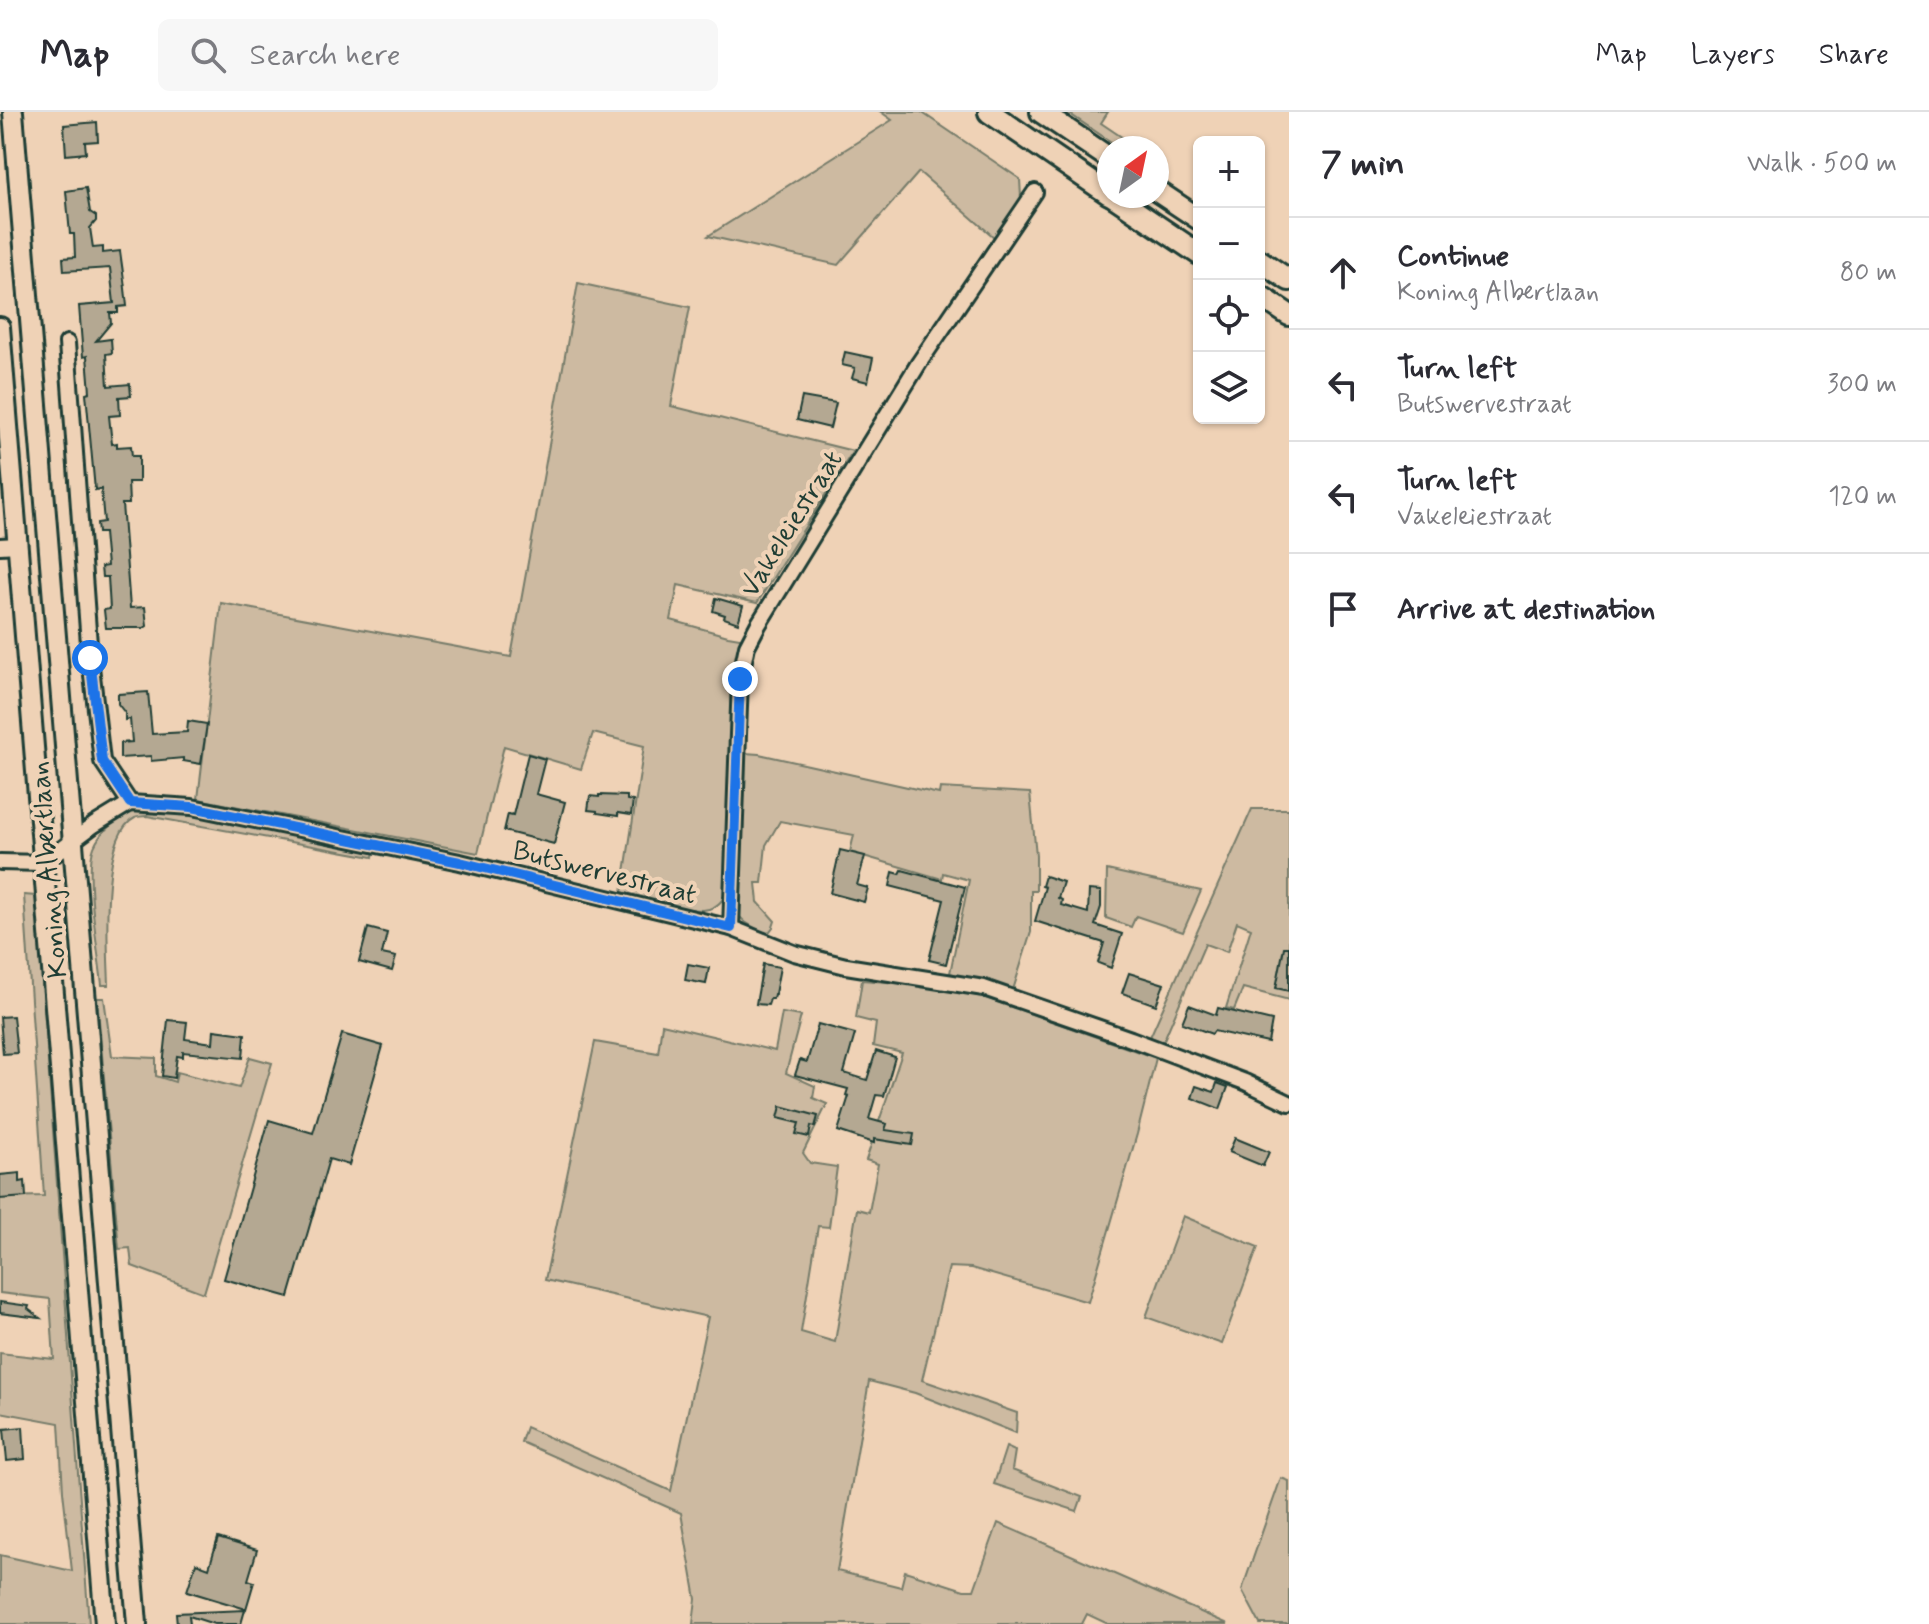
<!DOCTYPE html>
<html lang="en">
<head>
<meta charset="utf-8">
<style>
	:root { --surface:#fff; --page:#f7f7f7; --text:#2b2b33; --muted:#7c7c81; --line:#e1e1e2 }
	body { margin:0; font-family:Mynerve,sans-serif; background:var(--page); color:var(--text) }
	.controls { position:absolute; right:24px; top:24px; display:grid; overflow:hidden; border-radius:12px; box-shadow:0 2px 6px #0004 }
	.controls button { width:72px; height:72px; display:grid; place-items:center; padding:0; border:0; border-bottom:2px solid var(--line); background:var(--surface); color:var(--text); font:40px sans-serif }
	.compass { position:absolute; left:1097px; top:24px; width:72px; height:72px; border-radius:50%; background:var(--surface); box-shadow:0 2px 6px #0004; rotate:33deg }
	.stop { position:absolute; width:24px; height:24px; margin:-18px; border:6px solid #1a73e8; border-radius:50%; background:#fff }
	.stop.end { background:#1a73e8; border-color:#fff; box-shadow:0 2px 8px #0008 }
	.list { margin:0; padding:0; list-style:none }
	h2 { display:flex; justify-content:space-between; align-items:center; height:104px; margin:0; padding:0 32px; font-size:34px }
	h2 small { font-size:26px; font-weight:400; color:var(--muted) }
	.list li { display:grid; grid-template-columns:52px 1fr auto; gap:24px; align-items:center; box-sizing:border-box; height:112px; padding:0 32px; border-top:2px solid var(--line) }
	.list b { display:block; font-size:30px; white-space:nowrap }
	.list p { margin:0; font-size:26px; white-space:nowrap; color:var(--muted) }
	.list em { font-size:26px; font-style:normal; color:var(--muted) }
	.icon { flex:none; width:44px; height:44px; fill:none; stroke:currentColor; stroke-width:2; stroke-linecap:round; stroke-linejoin:round }
	.map { position:relative; flex:none; width:1289px; height:1512px; overflow:hidden }
	header { display:flex; align-items:center; gap:48px; box-sizing:border-box; height:112px; padding:0 40px; background:var(--surface); border-bottom:2px solid var(--line) }
	header strong { font-size:38px }
	nav { display:flex; gap:44px; margin-inline-start:auto; font-size:28px }
	.search { width:560px; height:72px; background:var(--page); display:flex; align-items:center; gap:20px; box-sizing:border-box; padding:0 28px; border-radius:12px; color:var(--muted); font-size:30px }
	main { display:flex }
	aside { flex:1; background:var(--surface) }
	.map>svg:first-child { display:block }
	.green { fill:#cdbaa1; stroke:#767c6a; stroke-width:2 }
	.building { fill:#b4a892; stroke:#1f3d34; stroke-width:2 }
	.lines { fill:none; stroke-linecap:round; stroke-linejoin:round }
	.minor-casing { stroke:#1f3d34; stroke-width:20 }
	.major-casing { stroke:#1f3d34; stroke-width:24 }
	.highway-casing { stroke:#1f3d34; stroke-width:26 }
	.minor { stroke:#efd2b6; stroke-width:14 }
	.major { stroke:#efd2b6; stroke-width:18 }
	.highway { stroke:#efd2b6; stroke-width:20 }
	.route { stroke:#1a73e8; stroke-width:10 }
	.labels { text-anchor:middle; stroke-width:8; stroke-linejoin:round; paint-order:stroke }
	.street-label { font-size:28px; fill:#1f3d34; stroke:#efd2b6 }
</style>
</head>
<body>
<header>
<strong>Map</strong>
<div class="search"><svg class="icon" aria-label="search" viewBox="0 0 24 24"><circle cx="10" cy="10" r="6"/><path d="M15 15l6 6"/></svg>Search here</div>
<nav><a>Map</a><a>Layers</a><a>Share</a></nav>
</header>
<main>
<div class="map">
<svg width="1289" height="1512" viewBox="0 0 1289 1512">
	<rect width="100%" height="100%" fill="#efd2b6"/>
	<filter id="ink" filterUnits="userSpaceOnUse"><feTurbulence type="fractalNoise" baseFrequency=".0125" numOctaves="2"/><feDisplacementMap in="SourceGraphic" scale="16" xChannelSelector="R" yChannelSelector="G"/><feConvolveMatrix kernelMatrix="1 2 1 2 8 2 1 2 1" color-interpolation-filters="sRGB"/></filter>
	<g filter="url(#ink)">
		<g class="green">
			<path d="M881,0h40l99,67 1,19 -26,40 -76,-66 -81,93 -130,-29 184,-116z"/>
			<path d="M1067,0h41l-7,11 37,25h-18z"/>
			<path d="M578,171l112,24 -19,99 182,45 -96,152 -79,-18 -7,35 57,16 12,2 -9,114 28,2 180,40 1,-6 90,5 6,62v36h-5v41l-18,58 -63,-17 19,-93 -26,-7 -1,6 -92,-27 4,-17 -74,-14 -14,24 -4,38h-6l2,19 17,19 -2,6 -6,8 -22,-13 -7,-7 1,-19 -11,-74c-3,20 3,58 -5,76 -3,7 -13,12 -20,12 -23,0 -58,-12 -81,-18l22,-146 -51,-13 -12,36 -77,-23 -26,107 -280,-54 23,-196 290,54z"/>
			<path d="M1252,697h37v191l-46,-12 -9,22 -8,-2 25,-80 -14,-6 -10,30 -22,-8 -42,98 -13,-5z"/>
			<path d="M136,699l55,2 183,38 -1,6 -226,-41c-3,0 -11,1 -12,2 -36,17 -27,133 -26,167h-7c-3,-30 -18,-113 -8,-138 8,-19 24,-29 42,-36z"/>
			<path d="M1107,758l94,21 -18,41 -47,-16 -5,11 -25,-9z"/>
			<path d="M24,783l12,1 53,728h-89v-69l72,16 -9,-80 -4,-68 -59,-11v-59l54,6 -4,-60 -50,-6v-96l44,-1z"/>
			<path d="M862,868l62,5 59,12 173,61 -19,76 -49,168 -117,-34 -22,-1 -27,113 95,33 -1,20 -101,-40 -46,-12 -32,190 64,16 4,-16 59,19h10l24,-67 230,101h-120l-21,-10 -5,10h-389l3,-25 -15,-86 -160,-71 5,-15 145,64 37,-174 -163,-37 50,-238 63,11 4,-29 113,27 7,-38 19,3 -15,57 29,13 -2,12 14,6 -24,49 7,10 27,4 -8,60 -11,-1 -17,106 34,10 22,-133 12,3 9,-48 -12,-4 36,-107 -29,-7 3,-23 -20,-5z"/>
			<path d="M97,886h7l8,58 44,2v18l19,6 2,-10 62,16 11,-31 22,6 -68,230 -72,-27 -2,-18 -11,1z"/>
			<path d="M1183,1104l75,31 -36,97 -76,-27z"/>
			<path d="M1006,1335l9,4 -3,19 70,27 -5,14 -83,-27z"/>
			<path d="M1281,1366l8,3v143h-29l-18,-34z"/>
		</g>
		<g class="building">
			<path d="M97,10l1,19 -13,1 1,11 -20,2 -2,-30z"/>
			<path d="M86,76l4,24 6,4v5l-6,7 3,20 10,-1v6l17,-2 4,29 3,26 -9,1v6h-8l1,10 -15,18 15,-2 1,14 -6,1 2,32 22,-2 1,12 -12,1 1,18 -11,1 3,28 5,-1v4l14,-1 1,10h7v26h-11l1,22h-7l8,104 15,-1 2,19 -3,2h-38l-2,-18 6,-1 -2,-32h-6l-1,-10 6,-1 -3,-33h-6l-1,-10 7,-1 -3,-33 -6,1 -9,-97 4,-1 -3,-36 -4,1 -4,-51 35,-3 -4,-35 -46,3 -1,-13 12,-1 -1,-23h-4l-4,-43z"/>
			<path d="M845,240l28,6 -5,24 -16,-4 3,-10 -13,-3z"/>
			<path d="M802,285l34,6 -6,25 -33,-8z"/>
			<path d="M716,486l27,8 -5,17 -14,-5 1,-3 -12,-4z"/>
			<path d="M148,580l4,42 35,-2 1,-11 19,3 -6,40 -18,-3v-3l-32,3v-5l-31,2v-15l12,-1 -2,-23 -5,1v-7l-7,-9v-10z"/>
			<path d="M528,642l17,5 -9,35 29,8 -11,42 -50,-13 4,-17 5,1z"/>
			<path d="M599,683l28,1v4l6,1 -2,14 -13,-2v3l-21,-3v-2l-9,-1 2,-14 9,1z"/>
			<path d="M840,738l25,6 -8,29 11,3 -4,14 -34,-9z"/>
			<path d="M902,758l63,17 -19,77 -17,-4 15,-60 -54,-14 3,-14 7,2z"/>
			<path d="M1045,764l18,6 -5,16 4,2 -1,5 27,8 1,-23 12,1v16l-6,18 27,9 -11,34 -13,-5 6,-20 -69,-22 10,-34 -3,-1z"/>
			<path d="M368,816l19,5 -5,21 14,3 -4,14 -33,-9z"/>
			<path d="M1284,835h5v44l-13,-3z"/>
			<path d="M688,852l21,4 -3,16 -21,-4z"/>
			<path d="M763,852l17,3 -5,27h-1l-1,5h-3l-2,6 -12,-1z"/>
			<path d="M1129,861l35,11 -8,21 -34,-12z"/>
			<path d="M1189,893l27,10 2,-7 54,13 -4,22 -54,-12 -2,3 -30,-11z"/>
			<path d="M13,904l4,37 -14,1 -3,-37z"/>
			<path d="M168,908l19,2 -2,17 28,4 1,-13 31,4 -2,24 -60,-6v5l-6,-1 -3,22 -12,-2z"/>
			<path d="M818,912l37,10 -11,39 23,7 9,-29 19,6 -11,39 -8,-1 -7,24 18,5 -2,6 29,4 -2,11 -38,-6v4l-36,-12 11,-35 -3,-1 2,-6 -53,-14 5,-15 7,2z"/>
			<path d="M342,922l41,12 -34,119 -20,-6 -40,138 -65,-18 45,-159 44,13z"/>
			<path d="M1217,971l11,4 -8,22 -28,-11 4,-12 18,6z"/>
			<path d="M781,994l37,10 -3,11 -4,-1 -2,11 -13,-3 3,-11 -21,-5z"/>
			<path d="M1235,1026l34,14 -6,14 -34,-14z"/>
			<path d="M20,1061v9l5,-1 1,16 -26,2v-24z"/>
			<path d="M0,1190l29,4 -1,3 12,9 -40,-5z"/>
			<path d="M23,1315l2,32 -18,2 -3,-32z"/>
			<path d="M218,1426l39,12 -9,30 6,2 -8,27 -59,-18 9,-28 13,5z"/>
			<path d="M245,1498l-4,14h-27l-25,-8 1,8h-13l-1,-11z"/>
		</g>
		<g class="lines">
			<defs>
				<g id="minor">
					<path d="M67,231l23,315 12,103 28,42"/>
					<path d="M0,434l18,-1"/>
					<path d="M0,750l43,1 51,-38 36,-22 62,4 268,55 271,66 63,25 52,13 138,22 147,51 114,43 44,21"/>
					<path d="M731,816l9,-249 7,-33 11,-21 161,-262 116,-171"/>
				</g>
				<g id="major">
					<path d="M13,0l124,1512"/>
					<path d="M0,215l105,1297"/>
				</g>
				<g id="highway">
					<path d="M989,0l120,82"/>
					<path d="M1041,0l68,46"/>
					<path d="M1157,79l42,28"/>
					<path d="M1113,84l86,58"/>
					<path d="M1259,148l30,20"/>
					<path d="M1259,183l30,20"/>
				</g>
			</defs>
			<use href="#minor" class="minor-casing"/>
			<use href="#major" class="major-casing"/>
			<use href="#highway" class="highway-casing"/>
			<use href="#minor" class="minor"/>
			<use href="#major" class="major"/>
			<use href="#highway" class="highway"/>
		</g>
	</g>
	<g class="lines" filter="url(#ink)">
		<path class="route" d="M90,546l12,103 28,42 62,4 268,55 271,66 9,-249"/>
	</g>
	<g class="labels">
		<g class="street-label">
			<text transform="translate(790 411) rotate(-58)" y="10">Vakeleiestraat</text>
			<text transform="translate(47 758) rotate(-95)" y="10">Koning Albertlaan</text>
			<text transform="translate(605 759) rotate(14)" y="10">Butswervestraat</text>
		</g>
	</g>
</svg>
<div class="controls">
<button>+</button>
<button>−</button>
<button><svg class="icon" aria-label="locate" viewBox="0 0 24 24"><circle cx="12" cy="12" r="6"/><path d="M12 2v4M12 18v4M2 12h4M18 12h4"/></svg></button>
<button><svg class="icon" aria-label="layers" viewBox="0 0 24 24"><path d="M12 4l9 5-9 5-9-5zM3 14l9 5 9-5"/></svg></button>
</div>
<svg class="compass" viewBox="-18 -18 36 36"><path d="M0-13l5 13h-10z" fill="#e53935"/><path d="M0 13l5-13h-10z" fill="#7c7c81"/></svg>
<div class="stop" style="left:90px;top:546px"></div>
<div class="stop end" style="left:740px;top:567px"></div>
</div>
<aside>
<h2>7 min<small>Walk · 500 m</small></h2>
<ul class="list">
<li><svg class="icon" aria-label="ahead" viewBox="0 0 24 24"><path d="M12 20V5M6 11l6-6 6 6"/></svg><div><b>Continue</b><p>Koning Albertlaan</p></div><em>80 m</em></li>
<li><svg class="icon" aria-label="left" viewBox="0 0 24 24"><path d="M17 20v-9H6M10 6l-5 5 5 5"/></svg><div><b>Turn left</b><p>Butswervestraat</p></div><em>300 m</em></li>
<li><svg class="icon" aria-label="left" viewBox="0 0 24 24"><path d="M17 20v-9H6M10 6l-5 5 5 5"/></svg><div><b>Turn left</b><p>Vakeleiestraat</p></div><em>120 m</em></li>
<li><svg class="icon" aria-label="arrive" viewBox="0 0 24 24"><path d="M6 21V4h12l-3 4 3 4H6"/></svg><div><b>Arrive at destination</b></div></li>
</ul>
</aside>
</main>
</body>
</html>
